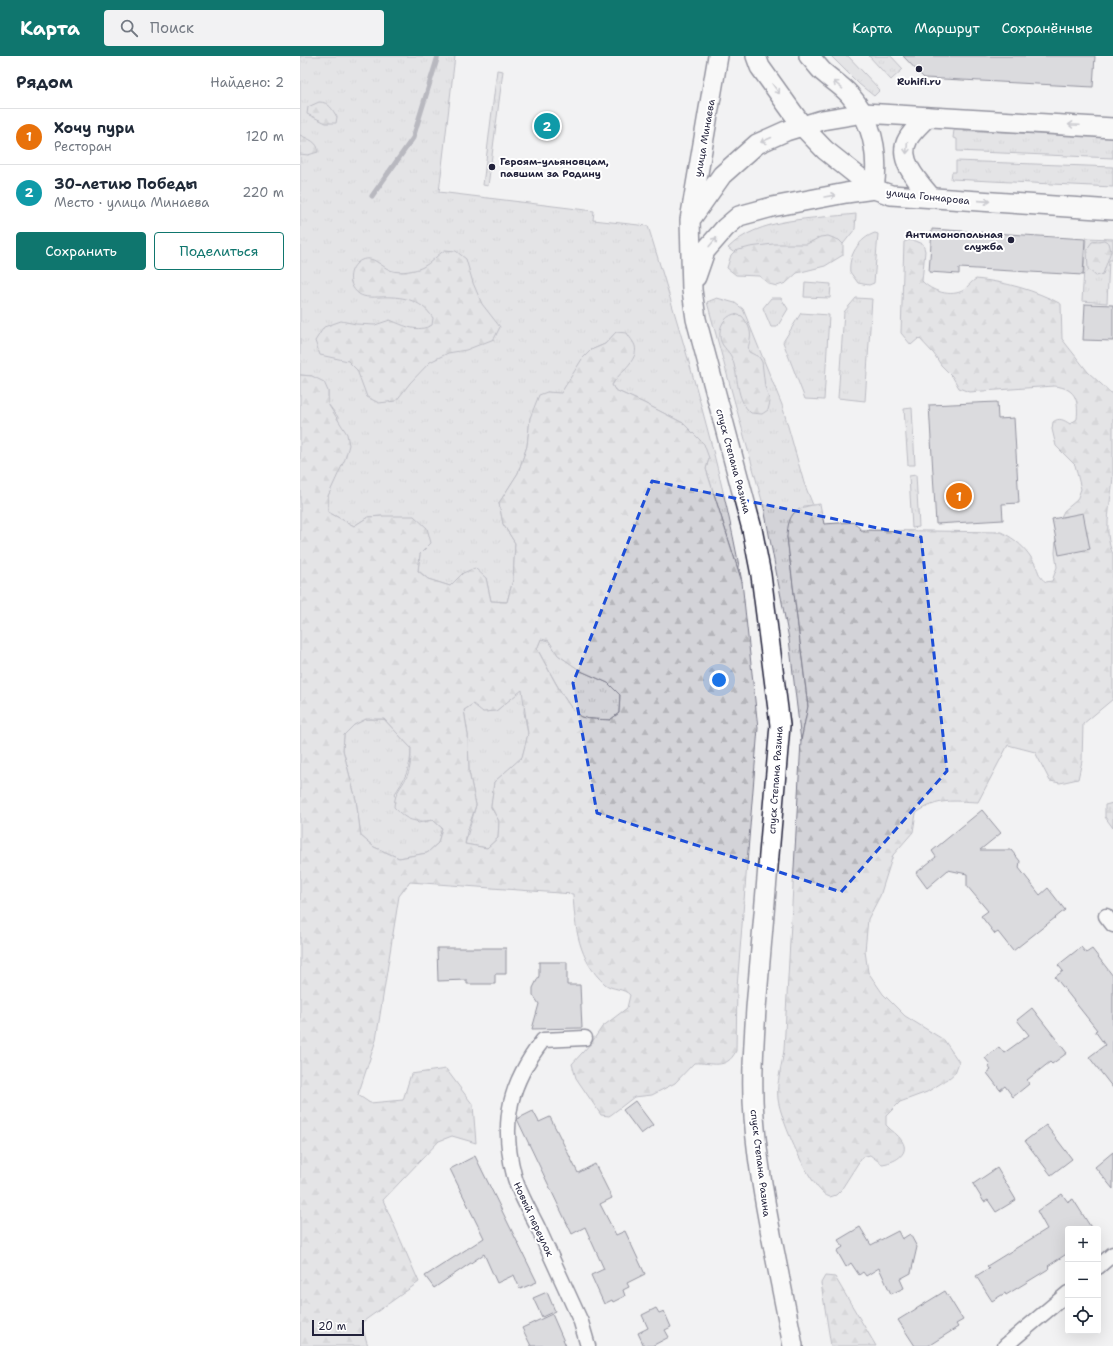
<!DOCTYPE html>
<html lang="ru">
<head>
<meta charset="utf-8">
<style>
	:root { --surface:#fff; --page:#f2f2f3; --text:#1f2937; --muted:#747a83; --line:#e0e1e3; --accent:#0f766e }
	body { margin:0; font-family:"Shantell Sans",sans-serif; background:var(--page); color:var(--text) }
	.controls { position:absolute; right:12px; bottom:12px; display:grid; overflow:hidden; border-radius:4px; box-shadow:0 4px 16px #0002 }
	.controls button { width:36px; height:36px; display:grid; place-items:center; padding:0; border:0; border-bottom:1px solid var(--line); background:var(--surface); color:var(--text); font:20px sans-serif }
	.scale { position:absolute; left:12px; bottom:10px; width:52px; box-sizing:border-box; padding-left:4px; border:2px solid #22223b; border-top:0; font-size:11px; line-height:14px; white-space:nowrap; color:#22223b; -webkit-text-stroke:3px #fff; paint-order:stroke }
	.you { position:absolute; left:419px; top:624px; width:14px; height:14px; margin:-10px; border:3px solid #fff; border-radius:50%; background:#1a73e8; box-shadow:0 0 0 6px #1a73e833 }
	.badge { display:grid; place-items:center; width:26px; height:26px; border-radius:50%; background:var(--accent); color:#fff; font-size:13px; font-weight:700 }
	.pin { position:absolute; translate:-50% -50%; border:2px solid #fff; box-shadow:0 1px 4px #0006 }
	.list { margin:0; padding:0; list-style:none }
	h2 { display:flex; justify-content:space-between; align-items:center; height:52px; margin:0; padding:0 16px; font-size:17px }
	h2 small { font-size:13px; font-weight:400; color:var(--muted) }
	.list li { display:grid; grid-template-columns:26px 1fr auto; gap:12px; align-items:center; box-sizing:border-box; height:56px; padding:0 16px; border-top:1px solid var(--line) }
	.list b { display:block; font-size:15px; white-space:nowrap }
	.list p { margin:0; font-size:13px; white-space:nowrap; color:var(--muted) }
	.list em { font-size:13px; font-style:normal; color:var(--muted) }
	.actions { display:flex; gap:8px; padding:12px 16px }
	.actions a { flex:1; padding:9px 0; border:1px solid var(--accent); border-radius:4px; text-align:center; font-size:14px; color:var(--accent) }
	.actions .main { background:var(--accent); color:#fff }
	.icon { flex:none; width:22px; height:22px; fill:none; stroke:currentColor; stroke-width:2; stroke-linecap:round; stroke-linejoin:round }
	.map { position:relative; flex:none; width:813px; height:1290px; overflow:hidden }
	header { display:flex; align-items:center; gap:24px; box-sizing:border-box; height:56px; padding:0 20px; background:var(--accent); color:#fff }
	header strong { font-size:19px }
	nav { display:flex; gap:22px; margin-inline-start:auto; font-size:14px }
	.search { width:280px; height:36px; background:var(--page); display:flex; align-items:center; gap:10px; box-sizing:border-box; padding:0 14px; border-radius:4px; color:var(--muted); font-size:15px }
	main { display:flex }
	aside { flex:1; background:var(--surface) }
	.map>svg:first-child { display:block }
	.grass { fill:url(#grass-tufts); stroke:#7a7a8a }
	.forest { fill:url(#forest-firs); stroke:#7a7a8a; fill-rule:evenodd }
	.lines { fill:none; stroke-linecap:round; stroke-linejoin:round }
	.stream { stroke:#727282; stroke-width:5 }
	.building { fill:#bebec6; stroke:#22223b }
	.street-casing { stroke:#22223b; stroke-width:17 }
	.secondary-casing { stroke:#22223b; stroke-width:22 }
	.street { stroke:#fff; stroke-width:14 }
	.secondary { stroke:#fff; stroke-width:19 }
	.oneway { stroke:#9c9ca7 }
	.marked { fill:none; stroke:#1d4ed8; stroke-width:3; stroke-dasharray:8 5; stroke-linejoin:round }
	.poi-dot { fill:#22223b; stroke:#fff; stroke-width:1.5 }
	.labels { text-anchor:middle; stroke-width:4; stroke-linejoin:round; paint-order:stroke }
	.poi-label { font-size:10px; font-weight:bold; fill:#22223b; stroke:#fff }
	.street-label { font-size:10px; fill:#22223b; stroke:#fff }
</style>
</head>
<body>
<header>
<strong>Карта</strong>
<div class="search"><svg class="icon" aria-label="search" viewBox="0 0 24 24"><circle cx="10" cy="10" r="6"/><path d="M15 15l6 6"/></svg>Поиск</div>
<nav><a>Карта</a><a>Маршрут</a><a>Сохранённые</a></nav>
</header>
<main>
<aside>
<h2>Рядом<small>Найдено: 2</small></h2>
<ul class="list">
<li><span class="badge" style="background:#e8710a">1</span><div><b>Хочу пури</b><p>Ресторан</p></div><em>120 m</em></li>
<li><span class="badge" style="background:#0f9aa8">2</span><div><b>30-летию Победы</b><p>Место · улица Минаева</p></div><em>220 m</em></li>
</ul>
<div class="actions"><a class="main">Сохранить</a><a>Поделиться</a></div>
</aside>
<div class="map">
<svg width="813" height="1290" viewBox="0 0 813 1290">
	<defs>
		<pattern id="grass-tufts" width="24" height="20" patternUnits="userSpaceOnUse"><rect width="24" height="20" fill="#d3d3d8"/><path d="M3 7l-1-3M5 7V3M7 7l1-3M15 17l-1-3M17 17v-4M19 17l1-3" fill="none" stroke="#b5b5ba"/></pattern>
		<pattern id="forest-firs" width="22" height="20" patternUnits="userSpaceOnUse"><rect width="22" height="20" fill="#d3d3d8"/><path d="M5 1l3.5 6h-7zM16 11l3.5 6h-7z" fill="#b5b5ba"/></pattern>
	</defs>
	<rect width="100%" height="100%" fill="#f2f2f3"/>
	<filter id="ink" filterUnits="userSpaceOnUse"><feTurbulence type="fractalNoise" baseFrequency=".025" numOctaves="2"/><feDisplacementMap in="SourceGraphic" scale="8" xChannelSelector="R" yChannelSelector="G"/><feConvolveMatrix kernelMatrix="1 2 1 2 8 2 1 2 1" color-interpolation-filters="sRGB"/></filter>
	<g filter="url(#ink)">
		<g class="grass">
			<path d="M0,0h155l-16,136 155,19 -1,9 55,6c36,117 72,235 94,356l-36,-113 3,-11 -26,-35 -39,-20 -29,-13 -3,-5 8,-12 -4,-41 -11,12 -14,6 -30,44 -14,-2 -17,26 -3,28 -9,27 -19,30 4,21 12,19 -2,37 -6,22 -16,-1 -5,-23 -23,-5 -13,13 -22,-7 -10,-9 2,-16 -37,-38 -15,1 -14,9 -26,-14v-16l6,-16 4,-63 -10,-13v-13l-16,-15 -12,-1z"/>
			<path d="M531,0h17l32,34 -6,6 -15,-12z"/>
			<path d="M569,0h22l12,13 -12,11z"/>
			<path d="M197,14l6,1 -15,115 -5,-1z"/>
			<path d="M654,74l159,7v21l-156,-7v-12l-4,-1z"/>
			<path d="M656,105l157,6v20l-162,-8 1,-7h4z"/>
			<path d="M556,158l-1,15 -27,34 -33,4 -24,15 -43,-34c31,-31 85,-29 128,-34z"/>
			<path d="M575,177l3,1 -4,49 -5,2 -11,-2 -8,-11c-2,-16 9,-34 25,-39z"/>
			<path d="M786,182l27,1v21h-4l-2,43 -25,-2z"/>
			<path d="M505,226l26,2 -1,14 -26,-1z"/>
			<path d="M417,242l18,5 8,6 39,96 22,78 9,22 -9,1 -17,31 21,170 -7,34 -12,-102 -25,-131 -57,-206z"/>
			<path d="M471,242h10l7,11 -11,18h-6l-8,-19z"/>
			<path d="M556,242l16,1 -7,102 -27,-3 6,-86z"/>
			<path d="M501,257l28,2 -5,85 -19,-1 -22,-57z"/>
			<path d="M612,352l3,57h-7l-4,-56z"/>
			<path d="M616,419l3,52 -7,1 -3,-52z"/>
			<path d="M241,583l8,1 9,15 23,16 27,12 12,12 -1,18 -9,7c-9,-1 -20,0 -29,-3 -13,-6 -35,-54 -44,-68z"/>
			<path d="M222,633l3,11 -1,12 4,22 -6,24 -28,24 -3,25 8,14 -1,17 -11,10 -22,-4 11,-39 -7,-33 -1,-37 -4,-25 9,-6 23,7z"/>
			<path d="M66,663h18l27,29c0,20 -6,31 -17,47l24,28 15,-3 9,8 -4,15 -11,10 -28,5 -25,-11 -13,-11 -5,-36 -13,-50 1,-15 10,-10z"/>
		</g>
		<g class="forest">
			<path d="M19,46c10,0 13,7 18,15l-1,6h-10l-19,-9 1,-7z"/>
			<path d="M0,79c8,4 19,7 18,17l-10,3 -8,-1z"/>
			<path d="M528,180l11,4 4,4v11l-18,11 -28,7 -11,10 -9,3 -8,-2 -10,-8 -23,-1 -9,-7 4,-13 4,-4 15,-4 23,-3h34l13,-7z"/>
			<path d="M609,184l7,1 7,3 2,7 -3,30c9,10 29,17 42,9 4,-4 7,-8 12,-11 29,3 59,11 85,25l1,35 26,33 25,23c0,27 0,54 0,80 -1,24 -11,57 0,79v145l-30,25 -1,37 -4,18 -18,4 -10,-2 -15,-29 -27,-7 -30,57c-26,-1 -39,-4 -62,11l-3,19 -20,23 -13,41 -12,23 -3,32 3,21 15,22 22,22 39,24 15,22 -4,11 -7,6 -21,13 -27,10 -14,14v9c5,6 12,9 16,16 9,14 -10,22 -20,23l-12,-9 -8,2 -21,33 -5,5 -6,2c-19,-4 -50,-79 -52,-98 -2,-16 4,-34 6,-49l17,-309 7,-35 -21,-169c1,-25 9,-30 33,-33l4,20 30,-2 7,8 140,2c15,7 26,17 34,32 4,8 4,14 11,18l6,-1 5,-14 -2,-14 2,-28 7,-14 13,-11 4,-11 -6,-24 -19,-19 -4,-17 1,-7c6,-5 11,-2 17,2l7,-5c2,-20 -2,-31 -23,-33l-85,6 -10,-4 -7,-12 -11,-11 -7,-11 -15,-16 -8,7 -10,-12 3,-91z"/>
			<path d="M804,184l5,3 2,8 -8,23 -7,2 -8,-7 -1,-20 5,-7z"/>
			<path d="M145,194l11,1 10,8 7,24 9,21 18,23 -6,12 -28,11 -18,3 -18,9 -20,21 -14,18 -17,2 -12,-6 -10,-27 -9,-9 -28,-6 -5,-14 9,-14 17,-6 15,3 19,1 15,-5c15,6 27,13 42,5l1,-7c-12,-19 -32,-22 -53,-21 -7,0 -15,1 -21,-3 -20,-15 -1,-45 18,-32 5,3 11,8 16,9 7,2 23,0 30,-4 8,-4 14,-12 22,-17z"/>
			<path d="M434,258l8,2c5,6 10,15 8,23 0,5 -3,7 -1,13l10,5 3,5 3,25 5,15 -2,8 -6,4 -11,-1c-16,-14 -12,-37 -19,-55 -4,-9 -12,-12 -12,-22 -1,-9 4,-19 14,-22z"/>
			<path d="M316,276l11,1c2,4 7,9 8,13 4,15 -17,27 -23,39l3,5 29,13 39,20 21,21 5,14 -3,11 36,113 16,146 -21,259 -1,64c-10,20 -24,11 -42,12l-19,20 -23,12 -18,2 -22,17 -3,2 -8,-1 -25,-37 -4,-14 20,-22 10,-15 25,-19 3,-13c-6,-7 -18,-5 -25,-11 -27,-24 -30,-57 -32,-90l-163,-12 -11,14 -23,144 -18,55 12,8 33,-3 8,-26 35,-5 27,36 3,38 -24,-7 -13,5 -56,59 36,82 -58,41 7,23h-68v-971l12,1 12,6 4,9v13l19,30 2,11 -4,14 -17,37v16l26,14 14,-9 15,-1h31l13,12 4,15 -11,11 -2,17 10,8 22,7 13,-13 12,-5 11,10 5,23 16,1 6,-22 2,-37 -12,-19 -4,-21 19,-30 9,-27 3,-28 9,-23 8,-3 14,1 21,-34 9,-9 14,-6zM241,583l8,2 9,14 23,16 27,12 12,12 -1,18 -9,7c-9,-1 -20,0 -29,-3 -13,-6 -35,-53 -44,-68zM222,634l6,44 -6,23 -28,25 -3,25 8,14 -1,17 -11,10 -22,-4 2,-12 9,-27 -7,-33 -1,-37 -4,-25 9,-6 10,8 13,-1zM66,663h18l27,29c0,10 0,19 -4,28 -6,13 -12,14 -13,31 13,14 20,16 39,13l9,8 -4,15 -11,10 -28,5 -25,-11 -13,-11 -5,-36 -13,-50 1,-15 10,-10z"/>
			<path d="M813,747v25l-8,-11v-12z"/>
			<path d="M525,1220l10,1 41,69h-45l-10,-63z"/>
		</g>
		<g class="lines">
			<path class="stream" d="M72,140l41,-58 25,-82"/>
		</g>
		<g class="building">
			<path d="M603,0h192l-2,31 -169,-9z"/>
			<path d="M632,173l153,10 -2,36 -124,-7v6l-30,-2z"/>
			<path d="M785,248l28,1v36l-30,-1z"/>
			<path d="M697,346l1,17 16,-1 5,85 -17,1 1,16 -67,4 -7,-119z"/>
			<path d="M783,457l7,36 -31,6 -7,-36z"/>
			<path d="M682,754l19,23 -21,17h31l9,11 -1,7 21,27 8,-7 17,22 -52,41 -15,-19 -3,2 -14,-18 7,-5 -21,-25v-12l-19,-4 -21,18 -11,-15 20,-16 -4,-6z"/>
			<path d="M781,891l5,6 6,-4 21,27v112l-24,-31 16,-12 -10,-14 2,-1 -42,-53 8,-6 -5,-6z"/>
			<path d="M137,892h69v26h-11v10h-28v-4l-29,1z"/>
			<path d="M239,906h28v23h13l2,43 -50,1 7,-25 -6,-9v-7l6,-12z"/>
			<path d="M732,952l35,45 -15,11 -2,-2 -23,18 2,4 -16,13 -8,-11 -5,4 -13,-17 4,-3 -3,-4 2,-2 -5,-6 14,-11 5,6 25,-18 -12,-15z"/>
			<path d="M335,1045l18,24 -12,9 -18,-24z"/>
			<path d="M233,1055l6,11 11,-5 28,56 17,-9 17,34 -12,6 16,31 9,-4 20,43 -18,9 2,4 -6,3 2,6 -12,6 -1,-2 -8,4 -13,-29 13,-6 -19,-42 -13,7 -55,-115z"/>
			<path d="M746,1069l26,34 -21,16 -26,-34z"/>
			<path d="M813,1096v37l-18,-22z"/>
			<path d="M175,1100l62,126 -17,7 -6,-14 -17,8 -13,-29 -50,34 -9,-12 59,-38 -34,-69z"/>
			<path d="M697,1112l19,32 -20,12 -8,-12 -4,2 -11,-18z"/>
			<path d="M762,1138l6,8 5,-3 19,30h-24v24l-20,13 2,2 -44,27 -1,-2 -13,8 -16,-25 13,-8 -2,-2 60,-37 -10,-18z"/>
			<path d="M560,1171l11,18 27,-14 4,8 8,-5 7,13 -6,26 -11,6 4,9 -13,6 -12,-26 -13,8 -3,-4 -4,3 -8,-12 -5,4 -9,-16 6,-4 -5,-7z"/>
			<path d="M645,1235l18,29 -7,4 2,3 -30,19h-13l-17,-26z"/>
			<path d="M247,1236l8,19 -13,6 -9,-19z"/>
			<path d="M356,1252l3,5 5,-2 7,16 -6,3 4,7 -17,9h-8l-6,-13 10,-5 -6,-13z"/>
			<path d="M252,1258l14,32h-35l-9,-18z"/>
		</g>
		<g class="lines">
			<defs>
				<g id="street">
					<path d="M806,860l7,9"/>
					<path d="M285,982l-42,2c-33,43 -43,81 -29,135 4,17 17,38 25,55 14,31 28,61 42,92l7,24"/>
					<path d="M798,1211l15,-13"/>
					<path d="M705,1290l63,-53"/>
				</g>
				<g id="secondary">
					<path d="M418,0l-28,164 2,70 4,29 56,210 9,46 19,150 -24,283c-2,36 -5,73 -2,109 6,77 25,153 39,229"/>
					<path d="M456,0l4,11 43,60 22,23 49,39"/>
					<path d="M509,0c5,5 9,11 14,16 9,8 19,14 26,22 24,27 30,61 25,95"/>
					<path d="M627,61c-6,7 -14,13 -19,22 -12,20 11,44 23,58"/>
					<path d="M393,160l29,-41 35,-31 29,-13 36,-11 42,-7 249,15"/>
					<path d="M396,221l9,-26 20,-23 14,-12 33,-9 74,-14 28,-4 17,6 222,15"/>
				</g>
			</defs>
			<use href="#street" class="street-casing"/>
			<use href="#secondary" class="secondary-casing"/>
			<use href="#street" class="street"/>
			<use href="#secondary" class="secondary"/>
		</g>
		<defs><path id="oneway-shaft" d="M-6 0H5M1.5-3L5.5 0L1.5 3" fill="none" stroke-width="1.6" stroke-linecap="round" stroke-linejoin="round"/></defs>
		<g class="oneway">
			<use href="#oneway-shaft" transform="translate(538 29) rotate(-140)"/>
			<use href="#oneway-shaft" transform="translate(476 33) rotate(54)"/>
			<use href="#oneway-shaft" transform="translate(774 69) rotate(-177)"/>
			<use href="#oneway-shaft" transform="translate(466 84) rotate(156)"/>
			<use href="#oneway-shaft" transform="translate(607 92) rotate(94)"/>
			<use href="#oneway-shaft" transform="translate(530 140) rotate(-10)"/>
			<use href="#oneway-shaft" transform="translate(684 145) rotate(4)"/>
			<use href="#oneway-shaft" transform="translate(413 186) rotate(-50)"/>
		</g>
	</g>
	<path d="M0 0H813V1290H0ZM352,425l269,56 26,234 -106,121 -244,-79 -24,-130z" fill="#f2f2f3" fill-opacity=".55" fill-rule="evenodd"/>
	<path class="marked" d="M352,425l269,56 26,234 -106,121 -244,-79 -24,-130z"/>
	<g class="poi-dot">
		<circle cx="619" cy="13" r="4"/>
		<circle cx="192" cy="111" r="4"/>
		<circle cx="711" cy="184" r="4"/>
	</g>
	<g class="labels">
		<g class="poi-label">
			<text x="619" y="29">Ruhifi.ru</text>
			<text x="200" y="109" text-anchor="start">Героям-ульяновцам,<tspan x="200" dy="12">павшим за Родину</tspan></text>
			<text x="703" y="182" text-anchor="end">Антимонопольная<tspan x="703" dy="12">служба</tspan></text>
		</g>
		<g class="street-label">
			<text transform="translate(404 82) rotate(-80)" y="4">улица Минаева</text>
			<text transform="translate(628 140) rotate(6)" y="4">улица Гончарова</text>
			<text transform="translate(434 405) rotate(75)" y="4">спуск Степана Разина</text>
			<text transform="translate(475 724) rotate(-86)" y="4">спуск Степана Разина</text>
			<text transform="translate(461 1107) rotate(83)" y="4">спуск Степана Разина</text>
			<text transform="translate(234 1163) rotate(65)" y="4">Новый переулок</text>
		</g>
	</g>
</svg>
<div class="controls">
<button>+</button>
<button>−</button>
<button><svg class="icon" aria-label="locate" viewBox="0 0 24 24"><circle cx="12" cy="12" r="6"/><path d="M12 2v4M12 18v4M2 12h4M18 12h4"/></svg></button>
</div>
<div class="scale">20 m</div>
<div class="you"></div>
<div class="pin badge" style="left:659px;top:440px;background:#e8710a">1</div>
<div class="pin badge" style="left:247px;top:70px;background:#0f9aa8">2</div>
</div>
</main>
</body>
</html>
